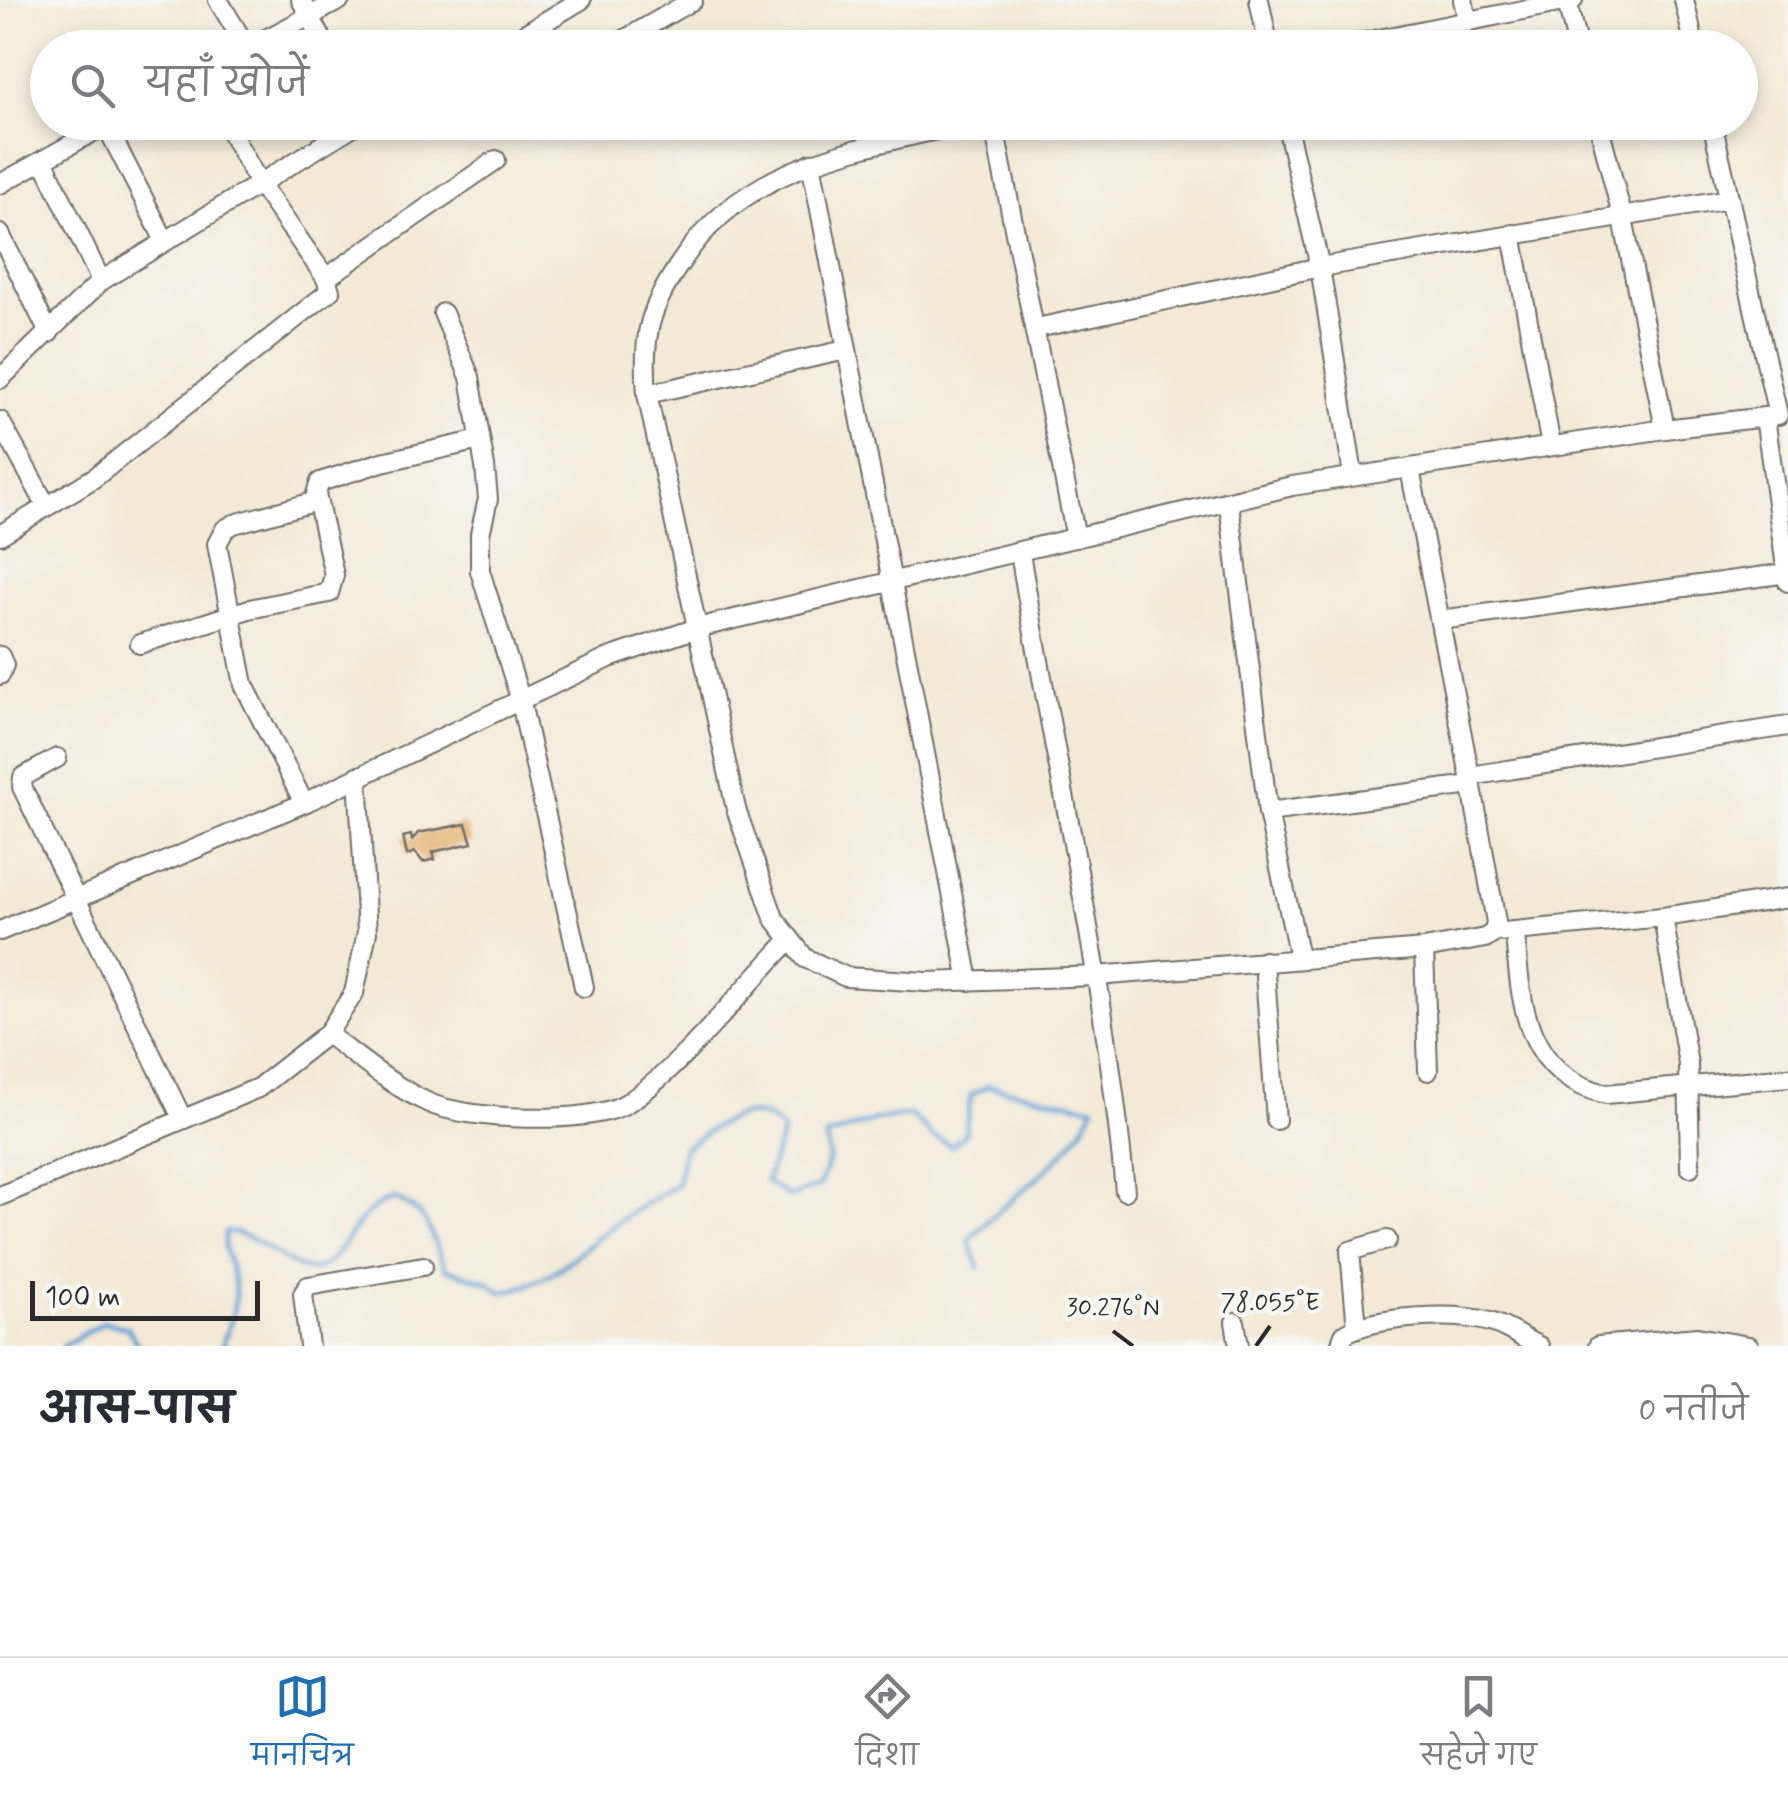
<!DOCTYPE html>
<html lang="hi">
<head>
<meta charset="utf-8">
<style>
	:root { --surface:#fff; --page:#f7f7f7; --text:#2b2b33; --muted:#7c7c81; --line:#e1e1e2; --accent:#1f6fb2 }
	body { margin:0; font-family:Mynerve,"Playpen Sans Deva",sans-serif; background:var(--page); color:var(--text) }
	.scale { position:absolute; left:30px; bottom:25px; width:230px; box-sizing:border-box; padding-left:10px; border:5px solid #2b2b2b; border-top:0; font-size:28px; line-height:35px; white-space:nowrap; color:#2b2b2b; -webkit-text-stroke:8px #f6f6f2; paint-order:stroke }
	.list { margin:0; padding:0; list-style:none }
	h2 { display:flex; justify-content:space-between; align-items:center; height:130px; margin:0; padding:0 40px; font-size:42px }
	h2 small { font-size:32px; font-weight:400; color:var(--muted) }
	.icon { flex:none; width:55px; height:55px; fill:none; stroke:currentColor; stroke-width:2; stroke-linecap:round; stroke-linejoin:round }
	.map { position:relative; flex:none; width:1788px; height:1346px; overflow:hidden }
	.search { position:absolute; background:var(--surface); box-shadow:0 5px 15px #0003; left:30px; right:30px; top:30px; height:110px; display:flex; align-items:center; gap:25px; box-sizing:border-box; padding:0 35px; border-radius:55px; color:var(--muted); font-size:38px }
	.sheet { height:310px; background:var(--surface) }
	nav { display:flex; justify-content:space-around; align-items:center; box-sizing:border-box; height:140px; border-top:2px solid var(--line); background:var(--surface); font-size:28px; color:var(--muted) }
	nav a { display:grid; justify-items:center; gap:5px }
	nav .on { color:var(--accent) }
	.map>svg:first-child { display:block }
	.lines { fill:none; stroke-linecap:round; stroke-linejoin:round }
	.stream { stroke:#62a2d5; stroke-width:5 }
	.building { fill:#e5b475 }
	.minor-casing { stroke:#716e67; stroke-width:22 }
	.minor { stroke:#fff; stroke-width:18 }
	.ticks { fill:none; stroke:#2b2b2b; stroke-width:4 }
	.ticks-label { font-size:25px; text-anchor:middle; fill:#2b2b2b; stroke:#f6f6f2; stroke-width:9; stroke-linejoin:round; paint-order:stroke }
</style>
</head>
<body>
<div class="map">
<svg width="1788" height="1346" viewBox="0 0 1788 1346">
	<rect width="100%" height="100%" fill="#f6f6f2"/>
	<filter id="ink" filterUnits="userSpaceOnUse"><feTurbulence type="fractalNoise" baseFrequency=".01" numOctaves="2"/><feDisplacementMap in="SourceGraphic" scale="20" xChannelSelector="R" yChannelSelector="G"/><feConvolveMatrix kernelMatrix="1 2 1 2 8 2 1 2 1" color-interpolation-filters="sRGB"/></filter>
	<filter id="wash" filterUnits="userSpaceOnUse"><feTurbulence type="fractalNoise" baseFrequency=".0048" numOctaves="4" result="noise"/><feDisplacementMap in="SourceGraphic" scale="40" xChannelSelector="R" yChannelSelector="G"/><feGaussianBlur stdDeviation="2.25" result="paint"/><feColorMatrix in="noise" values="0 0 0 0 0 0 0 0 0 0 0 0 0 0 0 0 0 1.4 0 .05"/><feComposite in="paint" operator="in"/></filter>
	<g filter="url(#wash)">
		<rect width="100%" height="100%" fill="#f3e9d6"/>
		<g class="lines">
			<g class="stream">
				<path d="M63,1346l41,-24 24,6 10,18"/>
				<path d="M222,1346c8,-22 16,-41 12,-65 -4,-19 -12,-29 -9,-49 33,-1 65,43 91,37 30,-8 33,-57 78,-71 42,19 33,35 52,71l42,13 13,10c50,-9 67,-31 105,-61 22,-18 48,-32 71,-47l7,-36c31,-22 69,-53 99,-17l-17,51 24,15 30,-12 9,-26 -3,-22 49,-17 36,-5 21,21 20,10 13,-13 6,-38 17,-9 106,21c-25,56 -85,89 -125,133l10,28"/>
			</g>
		</g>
		<g id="blocks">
			<path class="building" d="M466,824l6,19 -39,9 2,7 -12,3 -8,-10 -8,3 -4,-18 8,-2 1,5 6,-7z"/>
		</g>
	</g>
	<g filter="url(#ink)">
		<use href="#blocks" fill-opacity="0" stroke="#716e67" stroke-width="2.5"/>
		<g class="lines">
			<defs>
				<g id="minor">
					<path d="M218,0l29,48"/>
					<path d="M301,0l26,48"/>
					<path d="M1259,0l10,48"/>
					<path d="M1463,0l5,22"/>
					<path d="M1684,0l11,48"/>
					<path d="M1567,2l11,46"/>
					<path d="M249,48l91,-48"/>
					<path d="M501,48l80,-48"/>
					<path d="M610,48l83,-48"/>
					<path d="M1335,48l238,-48"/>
					<path d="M971,122c-107,26 -222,39 -288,137 -34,49 -41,75 -36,135l89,415 38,109 31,40 41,19 81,5 170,-6 327,-27 61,-11 9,-6 2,-10 -26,-146 318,-50"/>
					<path d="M993,122l83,416"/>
					<path d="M1286,122l34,145 33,208"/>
					<path d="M1598,122l25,97 42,210 100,-12"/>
					<path d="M1712,122l66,293"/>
					<path d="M106,125l59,116"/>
					<path d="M43,160l58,121"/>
					<path d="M811,163l158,818"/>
					<path d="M0,184l111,-62"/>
					<path d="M0,234l49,99"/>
					<path d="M1512,234l39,212"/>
					<path d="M326,278l170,-118"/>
					<path d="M443,313l27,64 15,90 3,32 -8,35v37l40,127 64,289"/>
					<path d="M1037,328l283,-61 409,-68"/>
					<path d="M0,379l101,-98 259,-159"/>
					<path d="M647,394l199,-44"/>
					<path d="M1773,416l-8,1 23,165"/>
					<path d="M0,421l46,84"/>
					<path d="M1410,469l60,307"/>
					<path d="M1229,504l39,308 31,145"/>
					<path d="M0,535l94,-57 236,-187 -4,-13 -67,-95 -34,-61"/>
					<path d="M1020,553c35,212 85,423 105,638"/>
					<path d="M1440,620l348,-47"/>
					<path d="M140,644l109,-35 80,-16 5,-18 -18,-81 4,-12 62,-20 98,-22"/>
					<path d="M0,656l4,9 -4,10"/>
					<path d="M57,758l-34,19 -1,10 160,331"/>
					<path d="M304,803l-60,-118 -27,-141 8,-15 9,-5 83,-23"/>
					<path d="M1268,812l203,-27"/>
					<path d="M1663,917l25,147 2,103"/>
					<path d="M0,931l304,-128 305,-145 88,-30 595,-142 373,-57"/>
					<path d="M1504,932l159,-15 125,-19"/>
					<path d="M1515,932c5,68 9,143 91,162l182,-17"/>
					<path d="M1424,949l4,122"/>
					<path d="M1264,961l12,159"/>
					<path d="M327,1034c32,24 65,52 102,69 37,17 161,22 196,1 50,-29 120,-118 163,-162"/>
					<path d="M0,1196l258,-108 69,-54 27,-41 13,-61 -9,-156"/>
					<path d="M1235,1322l4,24"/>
					<path d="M1357,1328l-7,-77 37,-11"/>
					<path d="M309,1346l-6,-52 5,-8 115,-20"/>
					<path d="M1340,1346l4,-12c32,-18 110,-22 146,-12 17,4 32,17 49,24"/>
					<path d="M1598,1346l99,-9 52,9"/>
				</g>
			</defs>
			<use href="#minor" class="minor-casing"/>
			<use href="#minor" class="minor"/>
		</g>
	</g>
	<path class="ticks" d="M1113,1331l20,15M1256,1346l14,-20"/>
	<g class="ticks-label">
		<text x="1270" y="1310">78.055°E</text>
		<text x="1113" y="1315">30.276°N</text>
	</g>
</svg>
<div class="scale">100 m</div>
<div class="search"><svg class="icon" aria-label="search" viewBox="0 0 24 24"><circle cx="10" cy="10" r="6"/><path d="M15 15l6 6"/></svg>यहाँ खोजें</div>
</div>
<section class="sheet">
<h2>आस-पास<small>0 नतीजे</small></h2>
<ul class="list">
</ul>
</section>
<nav>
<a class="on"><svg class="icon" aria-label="map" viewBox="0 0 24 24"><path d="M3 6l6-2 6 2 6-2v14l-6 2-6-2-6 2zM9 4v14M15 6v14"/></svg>मानचित्र</a>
<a><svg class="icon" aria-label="directions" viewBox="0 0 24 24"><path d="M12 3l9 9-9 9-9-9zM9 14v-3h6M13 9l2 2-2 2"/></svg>दिशा</a>
<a><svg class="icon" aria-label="saved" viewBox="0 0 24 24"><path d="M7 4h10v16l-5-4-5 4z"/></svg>सहेजे गए</a>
</nav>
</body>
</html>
